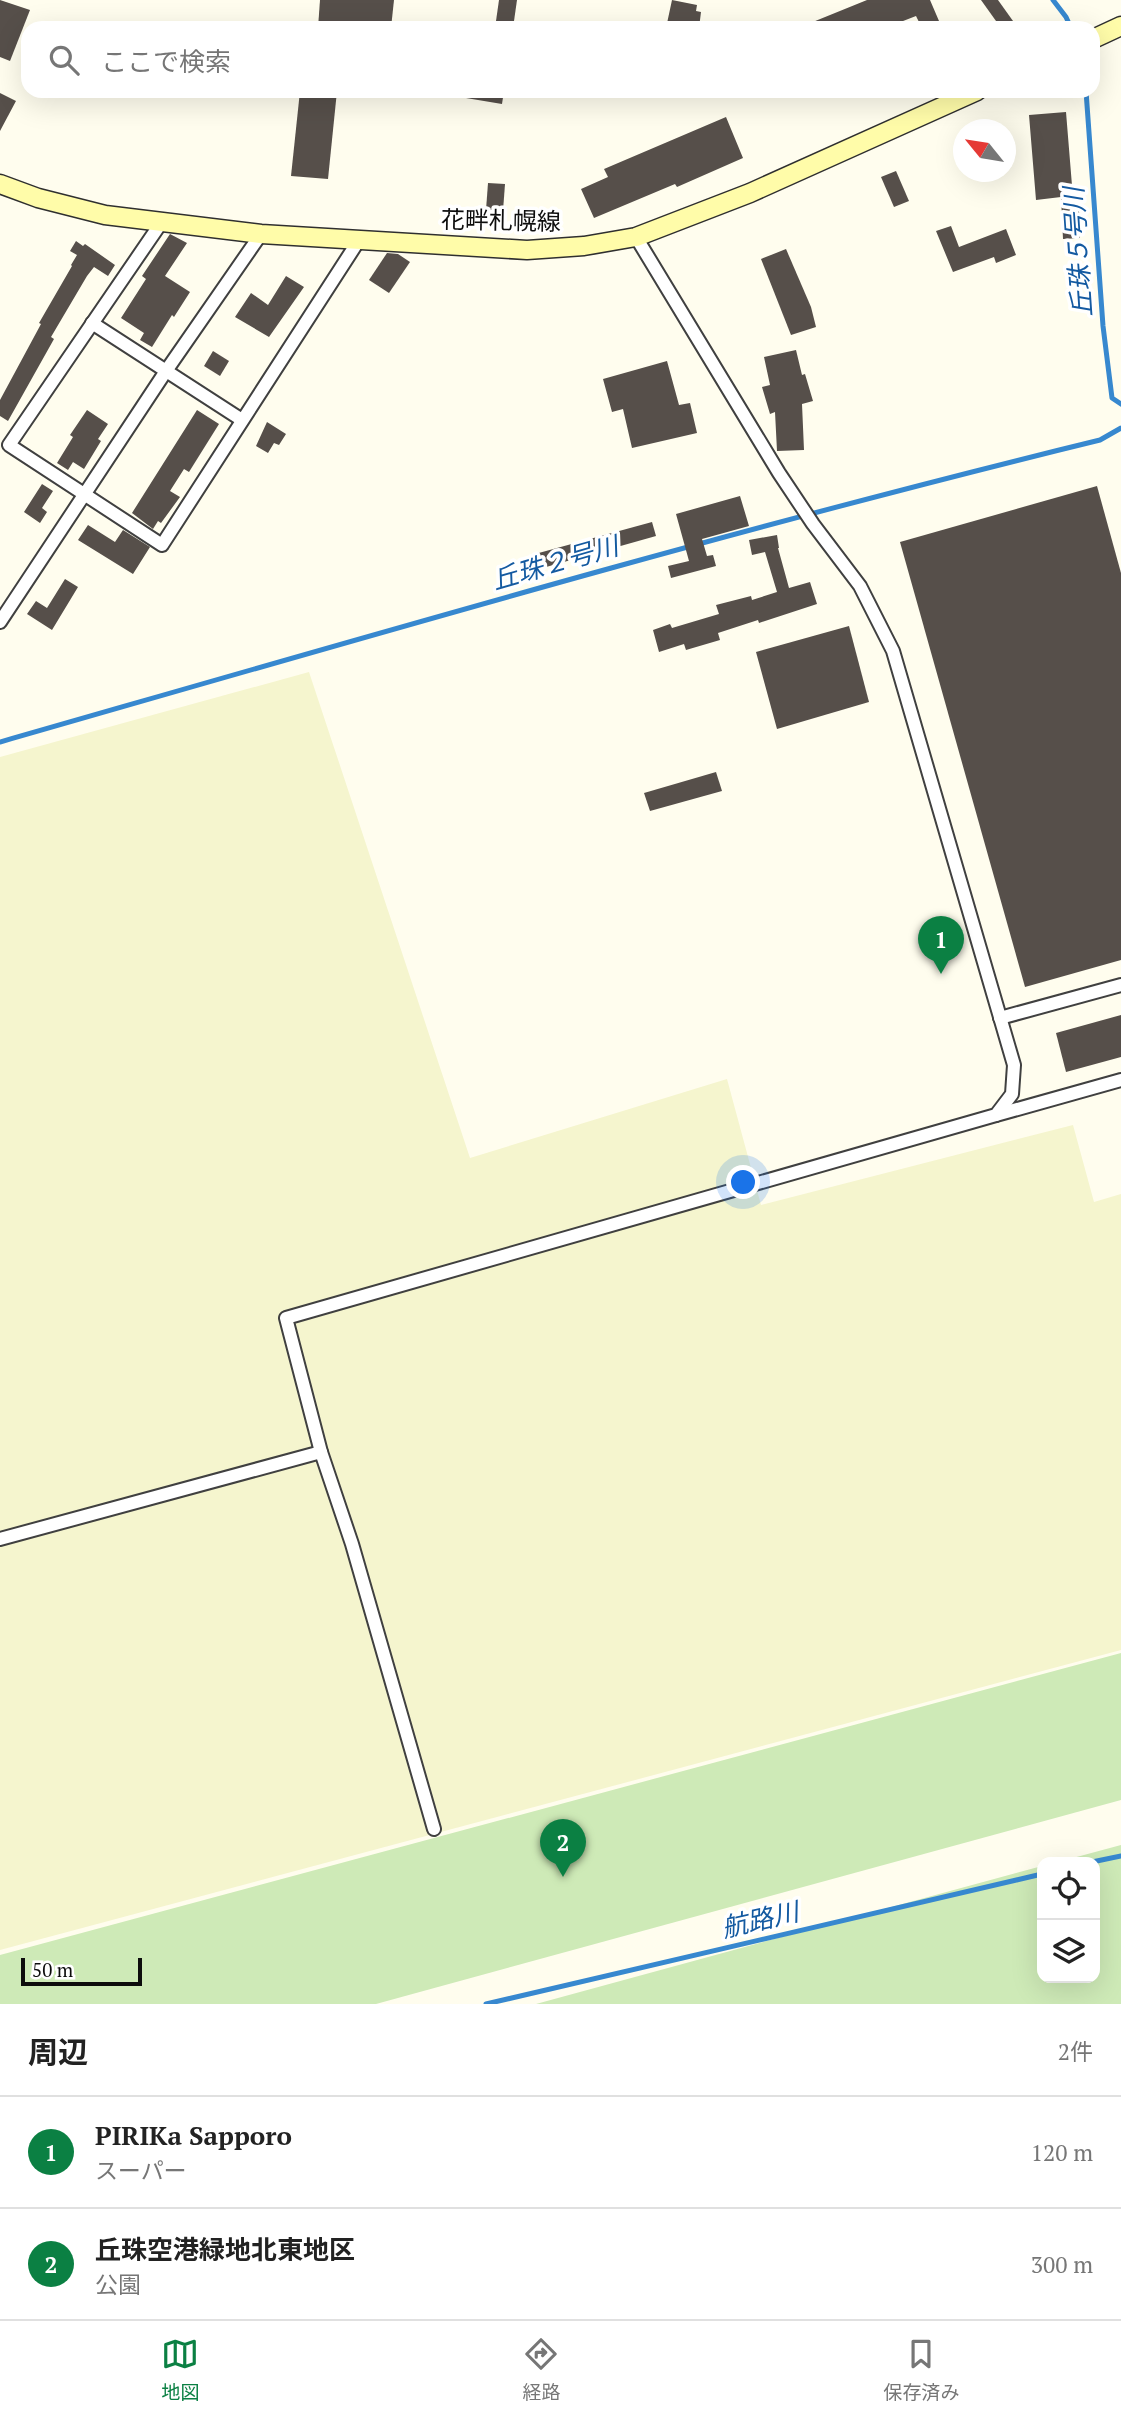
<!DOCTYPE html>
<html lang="ja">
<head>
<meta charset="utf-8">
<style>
	:root { --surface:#fff; --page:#f6f6f6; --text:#222; --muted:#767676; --line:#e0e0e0; --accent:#0b8043 }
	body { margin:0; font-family:"PT Serif","Noto Sans JP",serif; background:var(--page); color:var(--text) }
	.controls { position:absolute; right:21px; bottom:21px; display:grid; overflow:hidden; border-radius:14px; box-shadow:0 7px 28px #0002 }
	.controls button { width:63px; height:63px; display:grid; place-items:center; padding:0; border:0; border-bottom:2px solid var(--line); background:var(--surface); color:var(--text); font:35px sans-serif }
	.compass { position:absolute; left:953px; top:119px; width:63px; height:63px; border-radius:50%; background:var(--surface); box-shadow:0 7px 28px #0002; rotate:300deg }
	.scale { position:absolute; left:21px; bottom:18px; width:121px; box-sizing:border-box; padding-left:7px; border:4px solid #0d0d0d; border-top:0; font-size:19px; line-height:24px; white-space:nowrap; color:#0d0d0d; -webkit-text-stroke:5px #fff; paint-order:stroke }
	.you { position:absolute; left:744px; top:1183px; width:24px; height:24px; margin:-18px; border:5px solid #fff; border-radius:50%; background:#1a73e8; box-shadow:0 0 0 10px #1a73e833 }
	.badge { display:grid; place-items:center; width:46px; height:46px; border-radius:50%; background:var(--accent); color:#fff; font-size:23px; font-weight:700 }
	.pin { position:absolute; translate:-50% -58px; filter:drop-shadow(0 2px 4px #0008) }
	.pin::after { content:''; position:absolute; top:37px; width:24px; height:21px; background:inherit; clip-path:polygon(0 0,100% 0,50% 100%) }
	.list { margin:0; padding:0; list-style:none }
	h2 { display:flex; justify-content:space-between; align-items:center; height:91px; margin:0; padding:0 28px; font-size:30px }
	h2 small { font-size:23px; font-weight:400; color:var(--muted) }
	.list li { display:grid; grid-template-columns:46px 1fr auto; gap:21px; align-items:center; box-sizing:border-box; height:112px; padding:0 28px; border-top:2px solid var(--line) }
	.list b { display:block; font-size:26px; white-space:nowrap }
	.list p { margin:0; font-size:23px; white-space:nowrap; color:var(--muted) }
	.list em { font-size:23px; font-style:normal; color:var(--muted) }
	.icon { flex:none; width:38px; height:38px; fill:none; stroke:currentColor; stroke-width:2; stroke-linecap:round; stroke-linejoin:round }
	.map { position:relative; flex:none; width:1121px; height:2004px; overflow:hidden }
	.search { position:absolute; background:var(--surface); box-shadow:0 7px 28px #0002; left:21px; right:21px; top:21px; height:77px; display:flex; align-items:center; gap:18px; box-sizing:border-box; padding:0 24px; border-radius:21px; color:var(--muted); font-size:26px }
	.sheet { height:315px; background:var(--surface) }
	nav { display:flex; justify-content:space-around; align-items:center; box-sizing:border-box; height:98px; border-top:2px solid var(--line); background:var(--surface); font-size:19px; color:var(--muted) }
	nav a { display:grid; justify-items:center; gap:4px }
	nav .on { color:var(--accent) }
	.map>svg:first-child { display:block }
	.farmland { fill:#f5f5ce }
	.green { fill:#ceeab7 }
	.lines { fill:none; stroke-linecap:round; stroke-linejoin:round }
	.stream { stroke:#3788cf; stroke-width:5 }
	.building { fill:#564f4a }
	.minor-casing { stroke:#404040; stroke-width:16 }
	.secondary-casing { stroke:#2f2f2f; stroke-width:21 }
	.minor { stroke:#fff; stroke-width:12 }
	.secondary { stroke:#fffca9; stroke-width:18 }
	.labels { text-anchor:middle; stroke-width:7; stroke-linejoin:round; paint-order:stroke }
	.street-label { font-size:24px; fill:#0d0d0d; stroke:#fff }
	.water-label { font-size:26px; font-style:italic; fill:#145aa1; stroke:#fff }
</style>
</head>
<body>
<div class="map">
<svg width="1121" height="2004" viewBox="0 0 1121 2004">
	<rect width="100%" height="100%" fill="#fffdee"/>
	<path class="farmland" d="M309,672l161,486 257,-79 34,126 312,-80 21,77 27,-8v456l-1121,300v-1193z"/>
	<g class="green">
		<path d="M1121,1653v147l-745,204h-376v-49z"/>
		<path d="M1121,1845v159h-585l506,-138v112h53v-116h-37z"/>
	</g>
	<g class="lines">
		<g class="stream">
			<path d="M1053,0l13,17 5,11"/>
			<path d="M1086,91l17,235 9,72 9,6"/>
			<path d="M0,742c366,-105 731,-212 1100,-302l21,-12"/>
			<path d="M1092,1862l29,-6"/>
			<path d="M486,2004l556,-130"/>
		</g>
	</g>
	<g class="building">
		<path d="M0,0l30,10 -20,51 -10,-4z"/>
		<path d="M320,0h74l-3,28h-73z"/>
		<path d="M499,0h18l-4,28h-18z"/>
		<path d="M672,0l25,5 -1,6 5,1 -2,16h-33z"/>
		<path d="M867,0h63l12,28h-20l-6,-12 -31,12h-87z"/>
		<path d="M981,0h17l20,28h-17z"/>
		<path d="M300,91h37l-9,88 -37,-3z"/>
		<path d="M466,91h38l-2,13 -36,-6z"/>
		<path d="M0,93l16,8 -16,30z"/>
		<path d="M1066,112l8,98h5l1,28 -17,1 -2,-42 -25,3 -7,-85z"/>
		<path d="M726,117l17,41 -66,29 -2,-3 -81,34 -13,-29 27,-12 -4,-8z"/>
		<path d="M896,171l13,30 -15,6 -13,-30z"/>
		<path d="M488,183l17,1 -2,27 -17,-1z"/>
		<path d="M951,226l8,21 47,-18 10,26 -20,8 -2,-6 -41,15 -17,-41z"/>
		<path d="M170,234l17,9 -22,33 25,16 -16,25 -2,-2 -20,32 -12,-7 4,-7 -23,-15 25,-39 -4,-3z"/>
		<path d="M76,241l7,5 2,-2 30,21 -7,11 -14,-9 -7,9 -36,61 3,2 -46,82 -8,-5v-16l41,-76 -2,-1 33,-57 -1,-1 6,-10 -7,-4z"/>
		<path d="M786,249l25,58 5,20 -25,8 -30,-76z"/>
		<path d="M387,253l11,1 12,8 -21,31 -20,-13z"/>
		<path d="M286,276l18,11 -35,50 -34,-20 16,-24 17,12z"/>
		<path d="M796,350l6,25 3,-1 8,27 -11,3 2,46 -27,1 -2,-39 -5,2 -8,-27 8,-2 -6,-28z"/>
		<path d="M213,351l16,10 -9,15 -16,-10z"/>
		<path d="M667,361l12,44 11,-2 7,30 -65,15 -9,-39 -11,3 -9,-33z"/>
		<path d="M87,410l21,14 -10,15 3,2 -17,28 -11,-7 -5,8 -11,-7 16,-26 -3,-2z"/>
		<path d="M197,410l22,14 -30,48 -5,-3 -14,22 10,6 -19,26 -3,-2 -5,8 -21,-16z"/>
		<path d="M267,422l19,12 -7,11 -5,-2 -6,10 -12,-7z"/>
		<path d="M42,484l11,7 -11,17 5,4 -7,11 -16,-11z"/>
		<path d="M1097,486l24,87v387l-96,27 -125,-445z"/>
		<path d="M740,496l9,30 -47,13 5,17 6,-1 3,11 -45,12 -3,-12 21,-5 -13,-47z"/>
		<path d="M652,522l4,14 -117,33 -4,-15z"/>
		<path d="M88,525l27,17 8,-12 27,17 -17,27 -55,-34z"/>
		<path d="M777,535l2,13h-1l11,40 21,-6 7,22 -58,19 -1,-3 -40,13 2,7 -34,10 -2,-6 -25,8 -6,-22 17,-6 2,4 47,-14 -3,-9 35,-9 1,4 25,-8 -12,-40 -13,3 -3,-15z"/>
		<path d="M65,579l13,8 -26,43 -25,-16 9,-13 11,7z"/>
		<path d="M849,626l20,76 -92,27 -21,-77z"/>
		<path d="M716,772l6,19 -72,20 -6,-18z"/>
		<path d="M1121,1015v42l-55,15 -10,-39z"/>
	</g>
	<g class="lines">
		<defs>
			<g id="minor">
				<path d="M161,223l-152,222 153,100 197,-305"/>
				<path d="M92,323l150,97"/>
				<path d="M0,622l166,-251 95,-137"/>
				<path d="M1000,1018l121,-33"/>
				<path d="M996,1115l125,-35"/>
				<path d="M0,1539l321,-87"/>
				<path d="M434,1829l-82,-285 -31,-92 -35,-134 710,-203 16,-21 2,-29 -121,-414 -33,-65 -47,-62 -34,-51 -143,-236"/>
			</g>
			<g id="secondary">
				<path d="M1093,39l28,-13"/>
				<path d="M0,184l38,14 67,17 156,19 266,16 57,-4 52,-9 114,-44 227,-102"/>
			</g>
		</defs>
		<use href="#minor" class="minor-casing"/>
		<use href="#secondary" class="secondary-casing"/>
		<use href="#minor" class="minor"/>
		<use href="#secondary" class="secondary"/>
	</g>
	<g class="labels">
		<g class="street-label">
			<text transform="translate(501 221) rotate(1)" y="8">花畔札幌線</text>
		</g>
		<g class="water-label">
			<text transform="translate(1078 252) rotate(-94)" y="9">丘珠５号川</text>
			<text transform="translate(555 563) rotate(-16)" y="9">丘珠２号川</text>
			<text transform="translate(760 1920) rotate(-13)" y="9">航路川</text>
		</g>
	</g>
</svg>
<div class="controls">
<button><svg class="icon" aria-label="locate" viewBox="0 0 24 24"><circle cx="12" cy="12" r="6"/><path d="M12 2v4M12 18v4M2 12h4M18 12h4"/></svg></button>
<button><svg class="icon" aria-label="layers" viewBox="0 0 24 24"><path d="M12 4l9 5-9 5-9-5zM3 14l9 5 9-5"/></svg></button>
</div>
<svg class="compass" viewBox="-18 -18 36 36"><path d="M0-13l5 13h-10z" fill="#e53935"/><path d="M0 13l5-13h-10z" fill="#767676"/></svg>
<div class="scale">50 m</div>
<div class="you"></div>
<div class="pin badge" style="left:941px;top:974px">1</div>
<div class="pin badge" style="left:563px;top:1877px">2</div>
<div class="search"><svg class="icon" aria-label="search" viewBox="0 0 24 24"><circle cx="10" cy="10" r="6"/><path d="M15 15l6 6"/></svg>ここで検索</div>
</div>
<section class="sheet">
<h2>周辺<small>2件</small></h2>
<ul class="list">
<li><span class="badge">1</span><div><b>PIRIKa Sapporo</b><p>スーパー</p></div><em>120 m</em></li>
<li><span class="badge">2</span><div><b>丘珠空港緑地北東地区</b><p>公園</p></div><em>300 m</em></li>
</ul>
</section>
<nav>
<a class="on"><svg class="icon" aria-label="map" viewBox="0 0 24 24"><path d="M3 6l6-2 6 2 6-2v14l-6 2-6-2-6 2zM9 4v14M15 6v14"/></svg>地図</a>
<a><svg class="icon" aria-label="directions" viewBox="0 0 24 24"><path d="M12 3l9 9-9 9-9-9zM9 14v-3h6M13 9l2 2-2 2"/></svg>経路</a>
<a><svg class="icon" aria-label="saved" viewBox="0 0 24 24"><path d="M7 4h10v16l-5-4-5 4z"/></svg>保存済み</a>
</nav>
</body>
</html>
